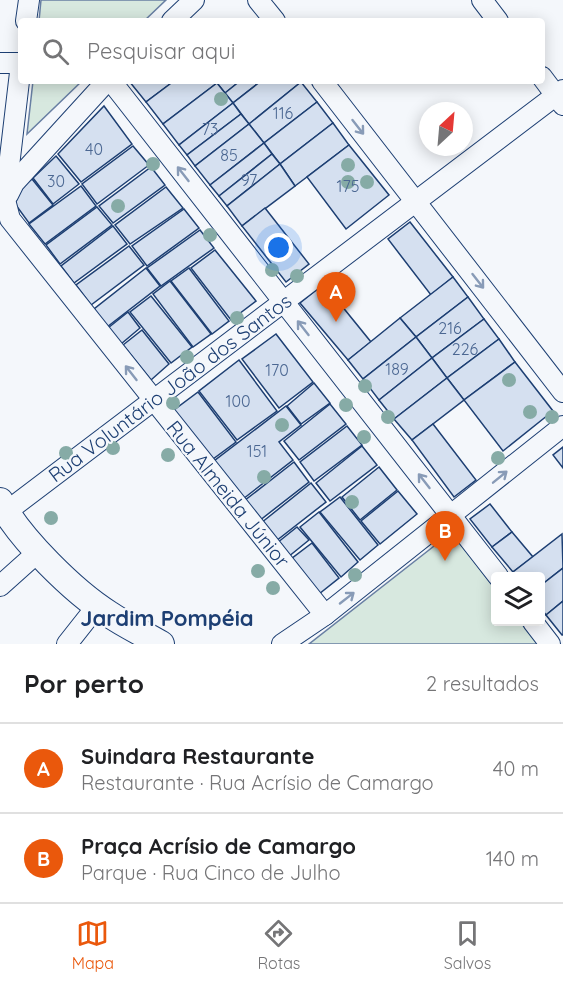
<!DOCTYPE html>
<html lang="pt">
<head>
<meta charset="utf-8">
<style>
	:root { --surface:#fff; --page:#f6f6f6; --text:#202124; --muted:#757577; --line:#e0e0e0; --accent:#ea580c }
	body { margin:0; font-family:Quicksand,sans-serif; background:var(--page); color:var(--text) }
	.controls { position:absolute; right:18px; bottom:18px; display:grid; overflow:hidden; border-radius:6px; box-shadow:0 3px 15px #0003 }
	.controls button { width:54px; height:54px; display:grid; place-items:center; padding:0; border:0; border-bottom:2px solid var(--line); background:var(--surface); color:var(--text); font:30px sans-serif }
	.compass { position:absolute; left:419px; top:102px; width:54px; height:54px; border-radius:50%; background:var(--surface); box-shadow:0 3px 15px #0003; rotate:26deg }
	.you { position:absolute; left:279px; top:248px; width:21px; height:21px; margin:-15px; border:4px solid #fff; border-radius:50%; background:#1a73e8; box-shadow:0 0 0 9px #1a73e833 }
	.badge { display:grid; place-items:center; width:39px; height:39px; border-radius:50%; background:var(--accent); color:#fff; font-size:20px; font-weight:700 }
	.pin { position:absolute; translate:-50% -50px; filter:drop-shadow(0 2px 3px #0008) }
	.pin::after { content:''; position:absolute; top:32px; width:21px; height:18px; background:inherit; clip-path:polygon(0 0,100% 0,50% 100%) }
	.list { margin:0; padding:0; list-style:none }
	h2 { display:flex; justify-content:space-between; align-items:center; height:78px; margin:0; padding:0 24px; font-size:26px }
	h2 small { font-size:20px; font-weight:400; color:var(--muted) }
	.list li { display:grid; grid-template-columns:39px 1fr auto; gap:18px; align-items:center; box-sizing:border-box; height:90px; padding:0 24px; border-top:2px solid var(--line) }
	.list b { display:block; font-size:22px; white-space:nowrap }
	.list p { margin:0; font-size:20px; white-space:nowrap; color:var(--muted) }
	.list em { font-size:20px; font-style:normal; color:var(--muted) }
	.icon { flex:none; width:33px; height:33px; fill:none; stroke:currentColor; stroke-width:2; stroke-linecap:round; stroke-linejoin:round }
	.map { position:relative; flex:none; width:563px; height:644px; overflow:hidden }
	.search { position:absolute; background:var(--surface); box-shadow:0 3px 15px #0003; left:18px; right:18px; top:18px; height:66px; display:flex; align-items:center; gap:15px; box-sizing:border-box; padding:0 21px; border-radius:6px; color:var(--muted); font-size:22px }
	.sheet { height:258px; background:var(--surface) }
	nav { display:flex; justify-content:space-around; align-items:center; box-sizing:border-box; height:84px; border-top:2px solid var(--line); background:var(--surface); font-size:16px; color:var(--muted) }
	nav a { display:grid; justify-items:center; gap:3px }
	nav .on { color:var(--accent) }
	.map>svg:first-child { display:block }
	.green { fill:#d7e8df; stroke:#687fa3; stroke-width:1.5 }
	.building { fill:#d5e0f0; stroke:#1d3f73; stroke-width:1.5 }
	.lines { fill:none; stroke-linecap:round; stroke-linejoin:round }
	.minor-casing { stroke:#1d3f73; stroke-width:22 }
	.major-casing { stroke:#1d3f73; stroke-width:28 }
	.minor { stroke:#f4f7fb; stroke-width:20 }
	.major { stroke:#f4f7fb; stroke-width:26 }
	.tree { fill:#86aba6 }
	.oneway { stroke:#889bb7 }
	.labels { text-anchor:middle; stroke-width:4.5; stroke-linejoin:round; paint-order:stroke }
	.number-label { font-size:16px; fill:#4b6792 }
	.street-label { font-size:20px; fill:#1d3f73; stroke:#f4f7fb }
	.quarter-label { font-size:22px; font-weight:bold; fill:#1d3f73; stroke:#f4f7fb }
</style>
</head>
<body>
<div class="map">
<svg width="563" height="644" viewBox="0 0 563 644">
	<rect width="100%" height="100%" fill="#f4f7fb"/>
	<g class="green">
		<path d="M41,0h125l-22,21h-105z"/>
		<path d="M33,81h49l-55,53z"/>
		<path d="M452,532l43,57 1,33h25l17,22h-229z"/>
	</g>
	<g class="building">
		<path d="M129,81h45l-28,21z"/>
		<path d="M174,81h41l2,2 -54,41 -17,-22z"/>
		<path d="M220,81h20l-15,12 -8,-10z"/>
		<path d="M240,81h21l-28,22 -8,-10z"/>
		<path d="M261,81l40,1 -52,42 -16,-21z"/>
		<path d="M301,82l16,20 -53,41 -15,-19z"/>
		<path d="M217,83l16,20 -54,42 -16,-21z"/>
		<path d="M317,102l16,21 -53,41 -16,-21z"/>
		<path d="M233,103l8,11 -54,41 -8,-10z"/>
		<path d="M104,106l28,38 -51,38 -23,-28z"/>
		<path d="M241,114l8,10 -54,42 -8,-11z"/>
		<path d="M333,123l16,22 -54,41 -15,-22z"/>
		<path d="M249,124l15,19 -54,42 -15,-19z"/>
		<path d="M264,143l8,11 -53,42 -9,-11z"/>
		<path d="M349,145l40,50 -43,34 -39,-52z"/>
		<path d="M133,146l16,19 -52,39 -15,-20z"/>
		<path d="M272,154l8,10 -53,42 -8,-10z"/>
		<path d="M56,156l23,28 -26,20 -20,-26z"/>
		<path d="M280,164l15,22 -53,40 -15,-20z"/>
		<path d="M151,167l14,18 -52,38 -14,-17z"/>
		<path d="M32,179l21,26 -24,18 -19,-26z"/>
		<path d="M81,186l15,20 -51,38 -16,-20z"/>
		<path d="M166,187l17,21 -53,36 -15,-19z"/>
		<path d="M97,207l15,18 -52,39 -14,-19z"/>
		<path d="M265,208l44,56 -23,18 -44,-56z"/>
		<path d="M184,209l15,19 -52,38 -15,-20z"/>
		<path d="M410,222l43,55 -22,18 -43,-56z"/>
		<path d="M113,226l14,18 -53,39 -13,-17z"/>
		<path d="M200,230l14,18 -53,38 -14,-18z"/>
		<path d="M129,246l15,19 -53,40 -15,-20z"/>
		<path d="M215,250l41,51 -25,19 -40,-52z"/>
		<path d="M146,268l14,18 -53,41 -13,-18z"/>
		<path d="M189,268l40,53 -17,13 -41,-53z"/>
		<path d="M453,277l15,20 -52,40 -16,-19z"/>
		<path d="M170,281l41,53 -18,13 -40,-53z"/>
		<path d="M324,284l47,58 -23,18 -48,-57z"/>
		<path d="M151,296l41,51 -21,16 -41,-51z"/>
		<path d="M468,297l16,22 -52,39 -16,-21z"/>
		<path d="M128,312l12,16 -19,16 -13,-16z"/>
		<path d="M400,318l16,19 -53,42 -15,-19z"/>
		<path d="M484,319l15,20 -52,39 -15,-20z"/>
		<path d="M142,330l27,34 -18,16 -28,-35z"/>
		<path d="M276,334l37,48 -34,26 -37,-49z"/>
		<path d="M416,337l16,21 -53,42 -16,-21z"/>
		<path d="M499,339l16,23 -51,38 -17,-22z"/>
		<path d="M432,358l15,20 -53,41 -15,-19z"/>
		<path d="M239,360l38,51 -40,29 -38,-49z"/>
		<path d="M515,362l38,49 -50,40 -39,-51z"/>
		<path d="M447,378l17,22 -52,40 -18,-21z"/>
		<path d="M314,383l16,20 -29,21 -14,-18z"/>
		<path d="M198,392l38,50 -23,17 -39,-49z"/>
		<path d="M330,404l16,20 -47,36 -15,-19z"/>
		<path d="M286,406l15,19 -22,17 14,18 -50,39 -29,-38z"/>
		<path d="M433,424l43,56 -22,17 -42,-57z"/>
		<path d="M347,426l15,19 -48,36 -14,-19z"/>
		<path d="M362,446l15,19 -47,36 -14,-18z"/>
		<path d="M563,447v21l-10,-13z"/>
		<path d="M294,462l15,20 -50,39 -15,-20z"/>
		<path d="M379,467l18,23 -37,30 -18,-23z"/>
		<path d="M311,483l15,19 -50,39 -15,-18z"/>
		<path d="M398,491l19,23 -37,30 -19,-23z"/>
		<path d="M340,497l38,48 -18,15 -40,-48z"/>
		<path d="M490,504l22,28 -20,15 -22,-28z"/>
		<path d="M319,512l39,50 -17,15 -41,-50z"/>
		<path d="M297,527l12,13 -21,17 -11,-14z"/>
		<path d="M512,532l21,25 -20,15 -21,-25z"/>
		<path d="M562,534l1,34 -23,18v-10h-24l-3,-4z"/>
		<path d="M312,543l27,35 -20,16 -28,-35z"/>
		<path d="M563,568v33l-17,14 -6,-8v-21z"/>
		<path d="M563,601v34h-1l-16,-20z"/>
	</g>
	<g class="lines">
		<defs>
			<g id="minor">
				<path d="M258,0l17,21"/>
				<path d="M482,0l16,21"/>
				<path d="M26,21l3,-21"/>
				<path d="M172,21l22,-21"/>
				<path d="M0,63h21"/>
				<path d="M21,64l-16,136 5,19 315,396"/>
				<path d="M542,77l21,28"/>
				<path d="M111,81l387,495"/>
				<path d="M322,81l241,311"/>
				<path d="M8,195l6,-12 93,-102"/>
				<path d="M6,512l557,-422"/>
				<path d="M0,586l38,-34"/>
				<path d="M533,622l17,22"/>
				<path d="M67,644l30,-38"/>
				<path d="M282,644l43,-29 238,-189"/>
			</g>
			<path id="major" d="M0,501c19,37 74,91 109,113 16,11 35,20 52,30"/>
		</defs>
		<use href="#minor" class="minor-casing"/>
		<use href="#major" class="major-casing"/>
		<use href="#minor" class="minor"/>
		<use href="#major" class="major"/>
	</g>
	<g class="tree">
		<circle cx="221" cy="99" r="7"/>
		<circle cx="153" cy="164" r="7"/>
		<circle cx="348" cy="165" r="7"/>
		<circle cx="348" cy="182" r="7"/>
		<circle cx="367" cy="182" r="7"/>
		<circle cx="118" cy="206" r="7"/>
		<circle cx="210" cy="235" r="7"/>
		<circle cx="272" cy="270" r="7"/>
		<circle cx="297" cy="276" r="7"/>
		<circle cx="237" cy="318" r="7"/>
		<circle cx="187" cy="357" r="7"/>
		<circle cx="509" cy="380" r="7"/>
		<circle cx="365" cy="386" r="7"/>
		<circle cx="173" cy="403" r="7"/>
		<circle cx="346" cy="405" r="7"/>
		<circle cx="530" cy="412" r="7"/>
		<circle cx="388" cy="417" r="7"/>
		<circle cx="552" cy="417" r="7"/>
		<circle cx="282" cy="425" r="7"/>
		<circle cx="364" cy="437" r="7"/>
		<circle cx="113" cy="448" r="7"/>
		<circle cx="66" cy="453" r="7"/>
		<circle cx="168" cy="455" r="7"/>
		<circle cx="498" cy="458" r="7"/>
		<circle cx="264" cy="477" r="7"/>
		<circle cx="352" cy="502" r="7"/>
		<circle cx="51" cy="518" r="7"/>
		<circle cx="258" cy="571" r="7"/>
		<circle cx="355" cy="575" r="7"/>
		<circle cx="273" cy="588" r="7"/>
	</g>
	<defs><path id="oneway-shaft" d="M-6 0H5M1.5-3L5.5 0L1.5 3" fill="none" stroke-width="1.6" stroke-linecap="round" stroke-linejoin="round" transform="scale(1.5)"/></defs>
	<g class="oneway">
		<use href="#oneway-shaft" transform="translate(358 127) rotate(52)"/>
		<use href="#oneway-shaft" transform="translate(183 174) rotate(-128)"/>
		<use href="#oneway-shaft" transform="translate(478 281) rotate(52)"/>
		<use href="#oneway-shaft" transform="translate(303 328) rotate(-128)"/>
		<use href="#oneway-shaft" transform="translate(131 373) rotate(-128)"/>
		<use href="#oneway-shaft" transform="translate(500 477) rotate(-39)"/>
		<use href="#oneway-shaft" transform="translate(424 481) rotate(-128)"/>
		<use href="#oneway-shaft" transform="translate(347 598) rotate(-38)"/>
	</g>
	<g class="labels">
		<g class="number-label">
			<text x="283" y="119">116</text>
			<text x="210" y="135">73</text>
			<text x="94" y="155">40</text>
			<text x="229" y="161">85</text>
			<text x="249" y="186">97</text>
			<text x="56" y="187">30</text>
			<text x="348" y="192">175</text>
			<text x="450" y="334">216</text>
			<text x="465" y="355">226</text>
			<text x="397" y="375">189</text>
			<text x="277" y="376">170</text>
			<text x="238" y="407">100</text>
			<text x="257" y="457">151</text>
		</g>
		<g class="street-label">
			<text transform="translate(170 388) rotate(-37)" y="7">Rua Voluntário João dos Santos</text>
			<text transform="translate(228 494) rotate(51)" y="7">Rua Almeida Júnior</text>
		</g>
		<g class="quarter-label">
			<text x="167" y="626">Jardim Pompéia</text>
		</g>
	</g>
</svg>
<div class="controls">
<button><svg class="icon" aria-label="layers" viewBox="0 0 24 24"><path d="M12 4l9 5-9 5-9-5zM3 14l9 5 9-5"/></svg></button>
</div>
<svg class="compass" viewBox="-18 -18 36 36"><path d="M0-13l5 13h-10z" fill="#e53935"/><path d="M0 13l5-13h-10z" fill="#757577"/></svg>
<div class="you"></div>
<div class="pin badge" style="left:336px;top:322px">A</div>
<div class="pin badge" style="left:445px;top:561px">B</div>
<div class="search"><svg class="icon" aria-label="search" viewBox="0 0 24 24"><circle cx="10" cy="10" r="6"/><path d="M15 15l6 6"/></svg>Pesquisar aqui</div>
</div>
<section class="sheet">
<h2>Por perto<small>2 resultados</small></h2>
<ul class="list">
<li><span class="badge">A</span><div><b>Suindara Restaurante</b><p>Restaurante · Rua Acrísio de Camargo</p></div><em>40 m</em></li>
<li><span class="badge">B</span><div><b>Praça Acrísio de Camargo</b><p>Parque · Rua Cinco de Julho</p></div><em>140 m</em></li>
</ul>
</section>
<nav>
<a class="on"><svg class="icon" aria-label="map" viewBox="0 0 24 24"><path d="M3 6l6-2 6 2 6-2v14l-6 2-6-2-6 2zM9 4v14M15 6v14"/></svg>Mapa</a>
<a><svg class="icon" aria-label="directions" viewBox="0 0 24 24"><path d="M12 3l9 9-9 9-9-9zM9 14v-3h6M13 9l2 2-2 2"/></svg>Rotas</a>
<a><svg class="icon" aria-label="saved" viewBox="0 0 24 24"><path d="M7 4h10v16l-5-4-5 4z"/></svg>Salvos</a>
</nav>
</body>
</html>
